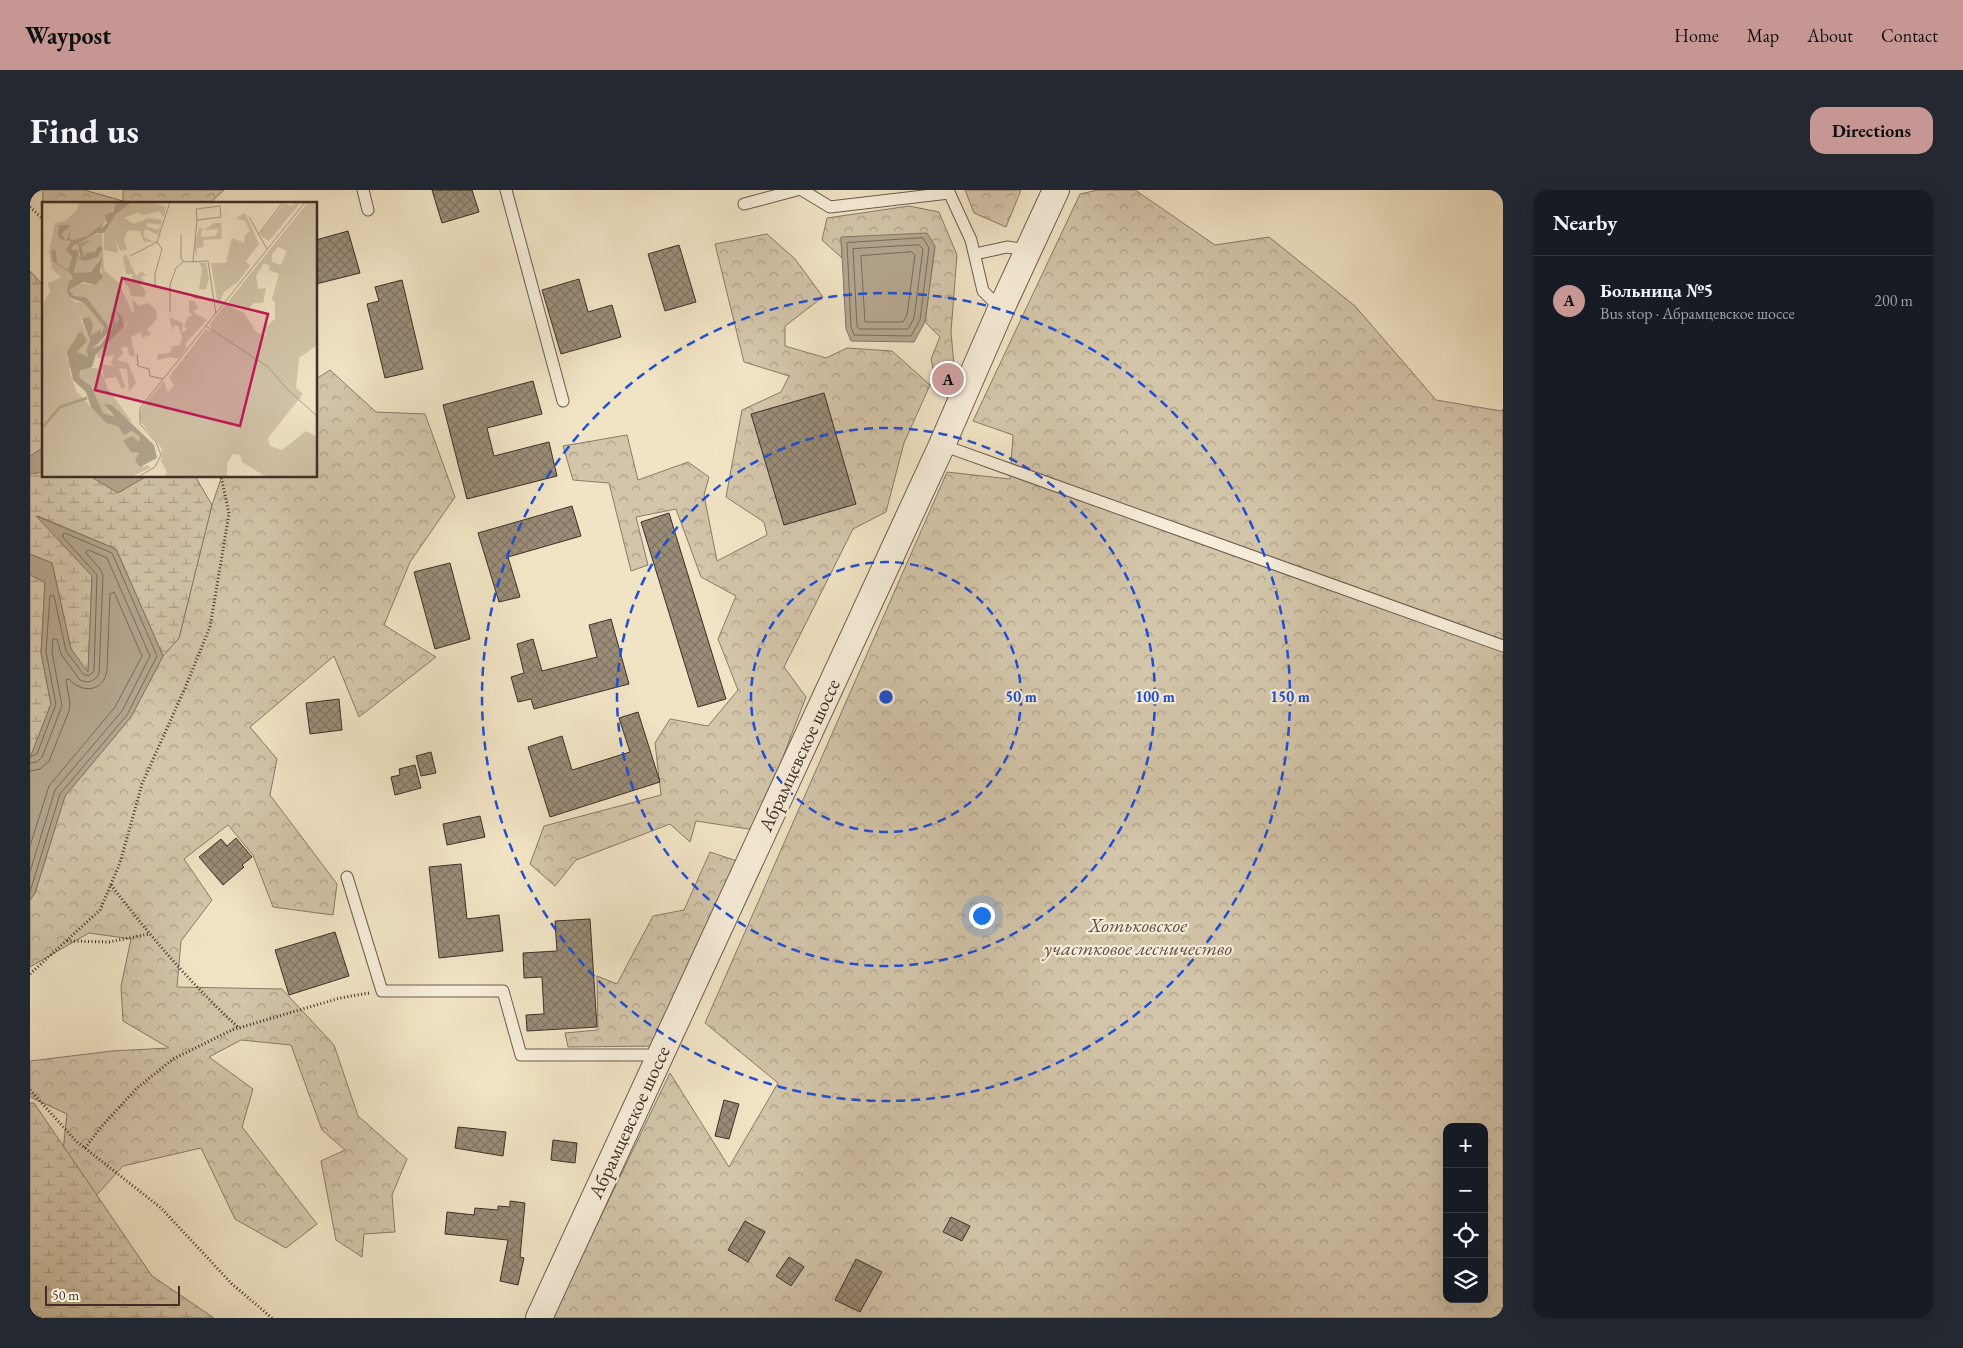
<!DOCTYPE html>
<html lang="en">
<head>
<meta charset="utf-8">
<style>
	:root { --surface:#171b24; --page:#242831; --text:#f1f3f6; --muted:#9ea1a6; --line:#363941; --accent:#c59692 }
	body { margin:0; font-family:"EB Garamond",serif; background:var(--page); color:var(--text) }
	.controls { position:absolute; right:15px; bottom:15px; display:grid; overflow:hidden; border-radius:10px; box-shadow:0 5px 20px #0002 }
	.controls button { width:45px; height:45px; display:grid; place-items:center; padding:0; border:0; border-bottom:1px solid var(--line); background:var(--surface); color:var(--text); font:25px sans-serif }
	.scale { position:absolute; left:15px; bottom:12px; width:135px; box-sizing:border-box; padding-left:5px; border:2px solid #3e2f26; border-top:0; font-size:14px; line-height:18px; white-space:nowrap; color:#3e2f26; -webkit-text-stroke:4px #f6edd9; paint-order:stroke }
	.you { position:absolute; left:951px; top:725px; width:18px; height:18px; margin:-12px; border:4px solid #fff; border-radius:50%; background:#1a73e8; box-shadow:0 0 0 8px #1a73e833 }
	.badge { display:grid; place-items:center; width:32px; height:32px; border-radius:50%; background:var(--accent); color:#111; font-size:16px; font-weight:700 }
	.pin { position:absolute; translate:-50% -50%; border:2px solid #fff; box-shadow:0 1px 5px #0006 }
	.list { margin:0; padding:0; list-style:none }
	h2 { display:flex; justify-content:space-between; align-items:center; height:65px; margin:0; padding:0 20px; font-size:21px }
	h2 small { font-size:16px; font-weight:400; color:var(--muted) }
	.list li { display:grid; grid-template-columns:32px 1fr auto; gap:15px; align-items:center; box-sizing:border-box; height:90px; padding:0 20px; border-top:1px solid var(--line) }
	.list b { display:block; font-size:19px; white-space:nowrap }
	.list p { margin:0; font-size:16px; white-space:nowrap; color:var(--muted) }
	.list em { font-size:16px; font-style:normal; color:var(--muted) }
	.icon { flex:none; width:28px; height:28px; fill:none; stroke:currentColor; stroke-width:2; stroke-linecap:round; stroke-linejoin:round }
	.map { position:relative; flex:none; width:1473px; height:1128px; overflow:hidden; border-radius:15px }
	header { display:flex; align-items:center; gap:30px; box-sizing:border-box; height:70px; padding:0 25px; background:var(--accent); color:#111 }
	header strong { font-size:24px }
	nav { display:flex; gap:28px; margin-inline-start:auto; font-size:18px }
	.intro { display:flex; align-items:center; justify-content:space-between; box-sizing:border-box; height:120px; padding:0 30px }
	h1 { margin:0; font-size:35px }
	.button { padding:12px 22px; border-radius:15px; background:var(--accent); color:#111; font-size:18px; font-weight:700 }
	main { display:flex; gap:30px; padding:0 30px }
	aside { flex:1; background:var(--surface); border-radius:15px; box-shadow:0 5px 20px #0002 }
	.map>svg:first-child { display:block }
	.forest { fill:url(#forest-crowns); stroke:#887a68; fill-rule:evenodd }
	.wetland { fill:url(#wetland-marsh); stroke:#887a68 }
	.water { fill:#b4a68f; stroke:#857665 }
	.lines { fill:none; stroke-linecap:round; stroke-linejoin:round }
	.shore { stroke:#796a5a; stroke-width:1 }
	.building { fill:url(#building-cross-hatch); stroke:#3e2f26 }
	.service-casing { stroke:#6b5c4e; stroke-width:13 }
	.tertiary-casing { stroke:#6b5c4e; stroke-width:28 }
	.path { stroke:#3e2f26; stroke-width:3; stroke-dasharray:1 2.5; stroke-linecap:butt }
	.service { stroke:#f6edd9; stroke-width:11 }
	.tertiary { stroke:#f6edd9; stroke-width:26 }
	.ring { fill:none; stroke:#1d4ed8; stroke-width:2.5; stroke-dasharray:9 6 }
	.labels { text-anchor:middle; stroke-width:4.5; stroke-linejoin:round; paint-order:stroke }
	.street-label { font-size:20px; fill:#3e2f26; stroke:#f6edd9 }
	.park-label { font-size:20px; font-style:italic; fill:#5c4d40; stroke:#f6edd9 }
	.inset-river { fill:none; stroke:#b4a68f; stroke-width:2.5 }
	.inset-road { fill:none; stroke:#a99c85; stroke-width:1 }
	.view { fill:#c2185b; fill-opacity:0.15; stroke:#c2185b; stroke-width:2.5 }
	.inset-edge { fill:none; stroke:#3e2f26; stroke-width:2.5 }
	.centre { fill:#1d4ed8; stroke:#f6edd9; stroke-width:2.5 }
	.ring-label { font-size:15px; text-anchor:middle; font-weight:bold; fill:#1d4ed8; stroke:#f6edd9; stroke-width:4.5; stroke-linejoin:round; paint-order:stroke }
</style>
</head>
<body>
<header>
<strong>Waypost</strong>
<nav><a>Home</a><a>Map</a><a>About</a><a>Contact</a></nav>
</header>
<div class="intro"><h1>Find us</h1><a class="button">Directions</a></div>
<main>
<div class="map">
<svg width="1473" height="1128" viewBox="0 0 1473 1128">
	<defs>
		<pattern id="forest-crowns" width="20" height="18" patternUnits="userSpaceOnUse" patternTransform="scale(1.25)"><rect width="20" height="18" fill="#d3c5aa"/><path d="M2 6a3 3 0 1 1 6 0M12 15a3 3 0 1 1 6 0" fill="none" stroke="#ada08a"/></pattern>
		<pattern id="wetland-marsh" width="20" height="14" patternUnits="userSpaceOnUse" patternTransform="scale(1.25)"><rect width="20" height="14" fill="#d3c5aa"/><path d="M1 5h8M5 5V1M11 12h8M15 12V8" fill="none" stroke="#ada08a"/></pattern>
		<pattern id="building-cross-hatch" width="8" height="8" patternUnits="userSpaceOnUse" patternTransform="scale(1.25)"><rect width="8" height="8" fill="#9b8d79"/><path d="M0 0l8 8M0 8l8-8" fill="none" stroke="#807463"/></pattern>
	</defs>
	<rect width="100%" height="100%" fill="#f1e4c5"/>
	<filter id="stains"><feTurbulence type="fractalNoise" baseFrequency=".004" numOctaves="4"/><feColorMatrix values="0 0 0 0 .2 0 0 0 0 .09 0 0 0 0 .02 0 0 0 .5 -.17"/></filter>
	<radialGradient id="worn" r=".72"><stop offset=".6" stop-color="#630" stop-opacity="0"/><stop offset="1" stop-color="#630" stop-opacity=".3"/></radialGradient>
	<g class="forest">
		<path d="M13,0h41l39,11v-11h101l-13,12 2,2h-169v14l-2,-1z"/>
		<path d="M935,0h56l-15,37 -32,-14z"/>
		<path d="M1068,0h37l80,55 54,-8 86,69 81,94 65,11 2,-2v909h-951l118,-245 59,94 49,-84 -73,-60 242,-551 63,7 3,-44 -40,-14 107,-227zM1417,937h37v172h-37z"/>
		<path d="M879,16l30,6 18,43 -6,77 3,33 -19,12 -4,-18 9,-22 -15,-15 10,-75 -94,-9 1,20 -20,-18 5,-22z"/>
		<path d="M737,44l28,25 28,38 -38,29v20l41,12 21,-10 45,3 38,34 -26,58 -18,69 -33,17 -69,138 22,30 -51,133 -59,-9 -6,21 -20,-18 -94,36 -21,26 -25,-22 14,-38 117,-31 -6,-52 15,-24 38,7 30,-36 -20,-51 18,-43 -35,-19 -25,-68 -40,8 12,48 -17,6 -22,-88 -36,-3 -10,-34 64,-11 11,45 50,-18 21,15 -5,18 13,66 50,-26 -3,-13 -38,-25 16,-87 39,-18 8,-16 -45,-14 -29,-118z"/>
		<path d="M300,180l46,42 49,2 30,83 -45,65 -26,63 52,32 -77,60 -25,-61 -84,71 27,32 -7,36 67,89 -4,31 -60,-8 -20,-52 -25,-30 -44,34 28,41 -31,41 -4,46 105,2 52,56 24,71 49,43 -15,36 3,37 -31,2 -2,23 -26,-17 -15,-79 24,-11 -23,-20 -31,-85 -50,-5 -32,17 44,32 -11,38 75,97 -31,24 -51,-29 -34,-71 -78,18 -29,32 -32,-38 5,-46 -37,-17v-36l82,-10 57,-3 -46,-27 -2,-35 10,-47 -42,-6 -59,34v-67l5,-7 30,-97 66,-79 32,-61 16,-18 33,-133 10,-29h94v-97z"/>
		<path d="M680,662l27,9 -79,185 -90,1 -3,-14 33,-3 -1,-54 20,8 36,-68 31,-6z"/>
	</g>
	<g class="wetland">
		<path d="M0,81l14,15v190h151l17,29 -33,133 -16,18 -47,-107 -78,-33 54,60 -4,97 -17,-24 -19,-86 -22,-9z"/>
		<path d="M0,385l15,7 -4,71 10,51 -21,54z"/>
		<path d="M0,913h4l118,173 62,42h-184z"/>
	</g>
	<g class="water">
		<path d="M897,43l8,13 -10,76 -11,20 -63,-1 -5,-12 -5,-92z"/>
		<path d="M14,257v25l-14,2v-18z"/>
		<path d="M60,286h57l-29,17z"/>
		<path d="M6,326l80,33 47,107 -32,61 -66,79 -30,97 -5,7v-142l21,-54 -10,-51 4,-71 -15,-7v-21l22,9 19,86 17,23 4,-96z"/>
	</g>
	<g class="lines">
		<g class="shore">
			<path d="M893,48l6,10 -9,72 -9,16 -57,-1 -3,-8 -4,-84z"/>
			<path d="M889,55l4,4 -9,69 -6,11h-49l-2,-3 -4,-77z"/>
			<path d="M882,62l3,3 -8,60 -4,7h-38l-4,-66z"/>
			<path d="M0,567l7,-3 19,-50 -10,-52 4,-57 4,1 12,55 18,24h6l4,-4 3,-96 -34,-38v-3l2,-1 47,20 45,103 -30,59 -67,79 -30,98"/>
			<path d="M0,573l7,-1 5,-5 20,-51 -10,-54 1,-13h4l4,15 19,26c8,4 16,1 19,-7l4,-98 -3,-6 -14,-16 1,-2 2,-1 18,8 43,98 -28,55 -67,79 -25,82"/>
			<path d="M0,581l10,-2 9,-8 20,-50 1,-8 -4,-23 3,-1c13,15 35,13 38,-9l3,-76 4,-2 28,64 -27,51 -66,79 -19,60"/>
		</g>
	</g>
	<g class="building">
		<path d="M402,0h40l7,22 -37,11z"/>
		<path d="M318,41l12,42 -44,11v-44z"/>
		<path d="M649,55l17,57 -31,9 -17,-57z"/>
		<path d="M549,89l9,33 24,-7 9,32 -60,17 -19,-64z"/>
		<path d="M372,90l21,89 -38,9 -18,-74 12,-3 -4,-14z"/>
		<path d="M503,191l9,33 -55,14 7,28 55,-14 8,34 -90,23 -24,-94z"/>
		<path d="M794,203l32,111 -72,21 -33,-111z"/>
		<path d="M542,316l9,30 -73,21 12,40 -21,5 -21,-69z"/>
		<path d="M639,323l57,186 -28,8 -57,-185z"/>
		<path d="M420,373l20,76 -35,10 -21,-77z"/>
		<path d="M581,429l18,65 -95,25 -3,-10 -13,3 -7,-25 13,-4 -7,-29 16,-5 9,32 55,-14 -8,-32z"/>
		<path d="M309,509l3,31 -32,4 -4,-31z"/>
		<path d="M608,522l22,70 -110,35 -22,-70 34,-11 10,34 58,-18 -11,-34z"/>
		<path d="M401,562l5,21 -15,3 -5,-20z"/>
		<path d="M385,575l6,23 -26,7 -4,-18 9,-2 -1,-6z"/>
		<path d="M450,626l5,21 -38,8 -4,-21z"/>
		<path d="M206,648l16,19 -10,8 2,2 -21,18 -24,-28 22,-18 6,7z"/>
		<path d="M431,674l6,55 32,-4 4,36 -64,7 -10,-91z"/>
		<path d="M560,729l7,108 -70,4 -1,-16 18,-1 -2,-37 -18,1 -1,-25 34,-2 -2,-30z"/>
		<path d="M305,742l14,44 -60,19 -14,-45z"/>
		<path d="M694,910l15,4 -10,35 -14,-3z"/>
		<path d="M428,937l48,5 -3,24 -48,-8z"/>
		<path d="M523,950l24,3 -2,20 -24,-3z"/>
		<path d="M480,1011l15,2 -5,54 4,1 -6,27 -18,-4 8,-41 -63,-6 2,-22 27,3 1,-7 23,2v-4l12,1z"/>
		<path d="M921,1027l19,9 -8,15 -19,-9z"/>
		<path d="M715,1031l20,11 -17,30 -20,-12z"/>
		<path d="M759,1067l15,10 -13,19 -15,-10z"/>
		<path d="M826,1069l26,13 -22,40 -25,-12z"/>
	</g>
	<g class="lines">
		<defs>
			<g id="service">
				<path d="M333,0l5,20"/>
				<path d="M476,0l57,211"/>
				<path d="M772,0l28,17 119,-14"/>
				<path d="M918,0l23,50 12,51 18,18"/>
				<path d="M714,14l53,-14"/>
				<path d="M945,64l32,-7 21,3"/>
				<path d="M912,255l561,201"/>
				<path d="M317,687l35,114h121l18,64h139"/>
			</g>
			<path id="tertiary" d="M509,1128l403,-873 59,-136 55,-119"/>
		</defs>
		<use href="#service" class="service-casing"/>
		<use href="#tertiary" class="tertiary-casing"/>
		<g class="path">
			<path d="M0,17l14,13"/>
			<path d="M81,695c39,51 80,99 128,143"/>
			<path d="M37,751l42,1 40,-8"/>
			<path d="M0,784l70,-64 20,-47 22,-79 43,-96 25,-61 19,-113 -8,-38"/>
			<path d="M0,900l46,51 85,67 71,76 40,34"/>
			<path d="M55,958l16,-21 36,-39 36,-29 59,-29 108,-32 29,-5"/>
		</g>
		<use href="#service" class="service"/>
		<use href="#tertiary" class="tertiary"/>
	</g>
	<g class="ring">
		<circle cx="856" cy="507" r="135"/>
		<circle cx="856" cy="507" r="269"/>
		<circle cx="856" cy="507" r="404"/>
	</g>
	<g class="labels">
		<g class="street-label">
			<text transform="translate(769 565) rotate(-65)" y="7">Абрамцевское шоссе</text>
			<text transform="translate(599 932) rotate(-65)" y="7">Абрамцевское шоссе</text>
		</g>
		<g class="park-label">
			<text x="1108" y="742">Хотьковское<tspan x="1108" dy="23">участковое лесничество</tspan></text>
		</g>
	</g>
	<g transform="translate(12 12)">
		<rect width="275" height="275" fill="#f1e4c5"/>
		<path d="M90,0h18l16,5 -2,10 -5,-6 -16,4 -5,-3 -14,6 10,6 15,-6 13,2 -1,5 -13,-2 -2,3 11,4 4,-3 -3,8 -12,-6 -3,3 2,6 11,4h-12l-4,-11 -12,-1 -4,9 3,11 -7,1 -4,-12 2,14 -14,-3v-17l12,-19zM254,0h5l-32,39 -8,-5v-4l23,-29 7,3zM266,0h9v143l-18,13 -3,30 7,6 -35,44 2,8 12,4 24,-19 11,6v40h-51l-24,-15 -2,-7 -7,-1 -6,9v14h-63l3,-5 -6,-11 1,-12 -21,-27 -2,-7 3,-7 22,-27 4,11 6,-7 -5,-8 37,-48 6,2 -2,-7 16,-20 18,9 13,20 9,2 -1,-7 8,-8 2,1v-18l-3,-4 7,-25 -10,-4 1,-4 -6,-3 -8,13 2,13 8,-1 -3,15h-9l-5,5 -21,-6zM236,45l9,4 -6,14 -9,-3v-8zM203,11l14,31 -13,17 4,5 -12,16 -14,10 -6,14 -7,-43h15l6,-25 12,5 1,-8 5,-4 -5,-10 -9,-3zM172,21h7l1,16 -19,1 1,7 -7,1v10l-3,-13 5,-17h3l-1,9 14,-1 4,-7 -15,1zM84,52l10,22 6,-5 4,5h-5l3,5 -4,3 6,8 -2,5 -13,-1 -3,-10 -5,-5 1,-4 7,4 2,-7h-7l-3,-17zM157,61h7l3,16 -3,10h-7l3,-21zM90,96l6,8 10,-3 8,7 1,9 -10,11 4,4 -9,4 -1,-6 -10,5 4,20 -6,-2 -2,-9 -6,2 2,5 -6,7 11,3 8,20 -7,9 -2,-23 -8,-1 6,19 -3,2 -6,-12 -12,2 -1,-9 -4,-3 1,-3 14,2 -3,-3 3,-8 -16,3 -2,-5 30,-27 8,-15zM147,98l5,1 4,7 -5,4 14,8 -22,24 2,3 -9,12 -8,-2 -13,3 1,-6 12,-1 3,-7 7,-1 2,-9 -4,-10 -4,-1 -1,6 -4,-14 14,6 -1,9 5,-2 -3,-4 4,-9 5,-2 -4,-2z" fill="#d3c5aa" fill-rule="evenodd"/>
		<path d="M37,0h39l-17,27 2,-5 -16,12 -15,4 -3,-2 4,-6 -4,1 -2,4 4,5 -3,10 4,5 -3,14 -12,-8 -4,-14v13l17,11 3,7 -5,3 -16,-14 -3,-17 6,-29 10,-2 13,-12zM60,30l2,38 15,13 14,31 -9,13 -2,-11 -6,-5 3,7 -3,9 -1,-12 -6,-2 5,4 -2,12 -18,20 4,-9 8,-6 2,-9 -22,-28 -12,-1 -5,-6 7,-7 20,2 5,-5 1,-12 -4,-9 -1,9 -6,4 -17,2 4,-21 2,7 6,1 12,-4 5,-9 -18,10 -5,-11 10,-7 -11,4 4,15 -4,-6 -8,-3 7,-8zM35,100l7,1 20,24 -5,7 -8,1 -2,-17 -7,1zM40,120l8,20 -4,8 2,10 -11,-8 7,-14 -2,-5h-4zM42,165l16,2 8,20 24,33 -10,-4 -6,-10 -11,-4 11,8 -9,-2 9,8 -13,-5 -12,-27 -12,-9z" fill="#d3c5aa"/>
		<path d="M22,74l4,7 1,14 12,9v23l-7,9 -7,20 5,7 -3,5 7,21 30,32 12,2 6,10 8,-4 8,6 4,11 -4,5 3,14 5,-2 2,3 -19,9h-87l-2,-3v-170l8,-12 -2,-9z" fill="#d3c5aa"/>
		<path d="M90,0l-16,12 -12,19h-7l-24,13 -1,4h5l4,9 -3,-15 14,-5 -11,8 4,11 1,-5 9,-1 4,-6 4,2 -5,9 -12,4 -6,-1 -2,-6 -4,19 17,-1 11,-15 -2,15 3,5 -7,8 -13,-3 -14,8 5,6 12,1 22,28v8l-16,16 8,-4 12,-16 2,-12 -5,-4 6,2 1,11 3,-8 -4,-8 7,6 2,11 -28,27 -4,13 -11,3 -2,7 12,9 12,27 12,4 -11,-13 8,1 42,40 3,13 -17,9 -5,-6 4,-8 -8,-1 -8,-11 9,-5 7,6 1,-5 -8,-6 -8,4 -6,-9 -12,-3 -15,-16 -5,-15 -13,-12 -6,-28 11,-19 4,-1 5,9 -10,11 11,5 -2,-7 4,-9 -8,-22 7,-2 4,8 -2,10 10,-6v4l3,-6 -20,-24 -15,-6 -2,-7 2,-9 4,-2 -3,-6 -17,-11 -2,-9 2,-4 3,2 1,12 11,7 4,-13 -6,-7 5,-9 -9,-1 -4,-4 1,-11h12l-10,9 5,7 3,-8 3,-2 -3,7 4,2 14,-4 16,-13 -2,6 6,-6 -2,-8 8,-3 3,-9z" fill="#b4a68f"/>
		<path class="inset-river" d="M0,226l18,-21 27,-9"/>
		<path class="inset-road" d="M207,15l18,32M139,33v24l4,3 23,-1 8,53M216,33l25,-33M88,54l27,-14M151,59l4,-41 24,-3 -1,-11 -24,3 1,11M113,86v-14l7,-25 -5,-7 13,-40M151,95l20,4M128,110v-27l6,-17 8,-7M164,124l62,41 20,23 29,26M95,152l1,12 11,3 1,7 13,3M96,275l17,-10 6,-12 -5,-13 -16,-18v-16l165,-206"/>
		<path class="view" d="M80,76l146,36 -28,112 -145,-36z"/>
		<rect width="275" height="275" class="inset-edge"/>
	</g>
	<circle cx="856" cy="507" r="8" class="centre"/>
	<g class="ring-label">
		<text x="991" y="512">50 m</text>
		<text x="1125" y="512">100 m</text>
		<text x="1260" y="512">150 m</text>
	</g>
	<rect width="100%" height="100%" filter="url(#stains)"/>
	<rect width="100%" height="100%" fill="url(#worn)"/>
</svg>
<div class="controls">
<button>+</button>
<button>−</button>
<button><svg class="icon" aria-label="locate" viewBox="0 0 24 24"><circle cx="12" cy="12" r="6"/><path d="M12 2v4M12 18v4M2 12h4M18 12h4"/></svg></button>
<button><svg class="icon" aria-label="layers" viewBox="0 0 24 24"><path d="M12 4l9 5-9 5-9-5zM3 14l9 5 9-5"/></svg></button>
</div>
<div class="scale">50 m</div>
<div class="you"></div>
<div class="pin badge" style="left:918px;top:189px">A</div>
</div>
<aside>
<h2>Nearby<small></small></h2>
<ul class="list">
<li><span class="badge">A</span><div><b>Больница №5</b><p>Bus stop · Абрамцевское шоссе</p></div><em>200 m</em></li>
</ul>
</aside>
</main>
</body>
</html>
